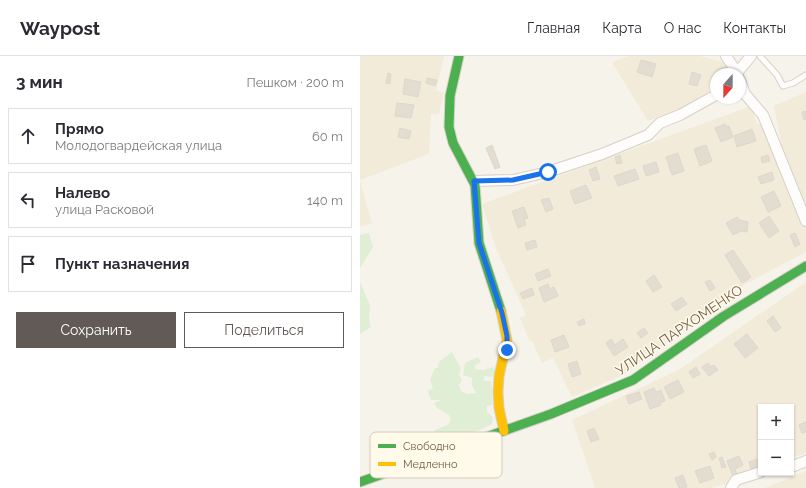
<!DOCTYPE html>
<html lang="ru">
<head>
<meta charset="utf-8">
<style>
	:root { --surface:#fff; --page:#f7f7f7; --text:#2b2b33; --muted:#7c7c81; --line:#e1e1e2; --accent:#615a56 }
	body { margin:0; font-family:Raleway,sans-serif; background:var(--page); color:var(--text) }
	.controls { position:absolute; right:12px; bottom:12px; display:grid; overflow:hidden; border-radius:0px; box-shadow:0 1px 3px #0004 }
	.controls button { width:36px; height:36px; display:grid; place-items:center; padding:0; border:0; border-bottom:1px solid var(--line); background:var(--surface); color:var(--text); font:20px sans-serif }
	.compass { position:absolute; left:350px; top:12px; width:36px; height:36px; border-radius:50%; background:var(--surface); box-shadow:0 1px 3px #0004; rotate:201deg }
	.stop { position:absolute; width:12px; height:12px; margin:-9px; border:3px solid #1a73e8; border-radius:50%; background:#fff }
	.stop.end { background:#1a73e8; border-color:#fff; box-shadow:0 1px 4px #0008 }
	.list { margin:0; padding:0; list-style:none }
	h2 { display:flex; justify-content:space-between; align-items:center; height:52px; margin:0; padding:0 16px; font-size:17px }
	h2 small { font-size:13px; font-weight:400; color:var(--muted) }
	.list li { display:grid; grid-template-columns:26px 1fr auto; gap:12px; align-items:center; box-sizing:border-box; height:56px; margin:0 8px 8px; padding:0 8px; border:1px solid var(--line); border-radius:0px }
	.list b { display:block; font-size:15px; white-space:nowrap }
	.list p { margin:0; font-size:13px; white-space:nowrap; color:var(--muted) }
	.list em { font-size:13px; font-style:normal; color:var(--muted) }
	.actions { display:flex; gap:8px; padding:12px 16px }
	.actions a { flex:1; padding:9px 0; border:1px solid var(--accent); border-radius:0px; text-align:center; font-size:14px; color:var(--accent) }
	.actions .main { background:var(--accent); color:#fff }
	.icon { flex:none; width:22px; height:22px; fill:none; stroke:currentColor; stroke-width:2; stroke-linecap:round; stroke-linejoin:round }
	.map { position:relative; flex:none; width:446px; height:432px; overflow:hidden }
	header { display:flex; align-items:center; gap:24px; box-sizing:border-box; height:56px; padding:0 20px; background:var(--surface); border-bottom:1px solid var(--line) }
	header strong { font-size:19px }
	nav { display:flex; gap:22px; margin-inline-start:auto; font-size:14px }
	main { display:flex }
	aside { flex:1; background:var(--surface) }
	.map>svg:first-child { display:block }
	.residential { fill:#f2ebda }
	.green { fill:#dfeed4 }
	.building { fill:#e2dcd1; stroke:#dfd7cc }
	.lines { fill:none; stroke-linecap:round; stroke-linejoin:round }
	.lane-casing { stroke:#d5d0c8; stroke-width:7 }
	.street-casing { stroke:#d5d0c8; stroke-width:12 }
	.fast-casing { stroke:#d6d0c8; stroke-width:11 }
	.slow-casing { stroke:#d6d0c8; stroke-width:11 }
	.lane { stroke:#fefdfc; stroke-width:5 }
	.street { stroke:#fefdfc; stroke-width:10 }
	.fast { stroke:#4caf50; stroke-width:9 }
	.slow { stroke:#ffc107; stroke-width:9 }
	.route { stroke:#1a73e8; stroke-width:5 }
	.labels { text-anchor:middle; stroke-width:3; stroke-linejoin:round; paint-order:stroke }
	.street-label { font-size:14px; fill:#745f49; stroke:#fffaea }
	.key { fill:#fffaea; stroke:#d5ccba; stroke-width:1 }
	.key-label { font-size:11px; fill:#745f49 }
</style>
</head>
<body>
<header>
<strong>Waypost</strong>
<nav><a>Главная</a><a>Карта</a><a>О нас</a><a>Контакты</a></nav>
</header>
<main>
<aside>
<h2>3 мин<small>Пешком · 200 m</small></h2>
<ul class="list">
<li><svg class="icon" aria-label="ahead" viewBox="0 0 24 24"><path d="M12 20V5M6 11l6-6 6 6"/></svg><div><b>Прямо</b><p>Молодогвардейская улица</p></div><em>60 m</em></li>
<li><svg class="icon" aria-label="left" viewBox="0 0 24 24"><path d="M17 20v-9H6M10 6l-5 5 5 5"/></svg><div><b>Налево</b><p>улица Расковой</p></div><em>140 m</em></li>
<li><svg class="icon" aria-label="arrive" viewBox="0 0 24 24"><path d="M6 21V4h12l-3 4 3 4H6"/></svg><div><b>Пункт назначения</b></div></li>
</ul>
<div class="actions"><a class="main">Сохранить</a><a>Поделиться</a></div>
</aside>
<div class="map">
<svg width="446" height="432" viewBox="0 0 446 432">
	<rect width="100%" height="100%" fill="#f6f3ea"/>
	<g class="residential">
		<path d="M0,0h84l-8,35 8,1 -5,22h-8l-2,40 -69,26z"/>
		<path d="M269,0h71l29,8 -3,10h-10v13l-35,22 -33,12 -36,-59z"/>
		<path d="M446,36v116l-24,-59 -8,-43z"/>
		<path d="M391,50l6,18 5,-1 44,102v27l-70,37 -113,86 -51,22 -19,-39 -11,5 -10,-22 -2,1 -10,-24 6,-3 -30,-67 -14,-44z"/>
		<path d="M0,125l12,42 -12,4z"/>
		<path d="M446,226v171l-15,5v-51h-30v61l-33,12 1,3 -17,5h-117l-23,-68 108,-51z"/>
		<path d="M446,415v17h-41z"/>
	</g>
	<g class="green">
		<path d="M9,177l4,14 -13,21v-33z"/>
		<path d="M0,226l10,23 -1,14 2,8 -11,7z"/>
		<path d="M92,296l9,17 -2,6 3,5 -3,5 2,6 6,3 9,-1 -4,-8v-7l-9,-3 2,-12 13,-6 3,5 -6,3v4l8,1 10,-3 3,4 -4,6 -8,-1v5h7c2,8 0,16 2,24l-6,1v6l6,5 -1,7 -10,5 -42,14 -6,-2 1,-11 13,-5 3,-5 -2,-5 -12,-7 -3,-5 8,-3h-11l-3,-9 5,-3 -3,-8 5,-12h3l1,-6z"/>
	</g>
	<g class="building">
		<path d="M281,4l15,4 -4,13 -15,-5z"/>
		<path d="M332,16l9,3 -4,11 -8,-2z"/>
		<path d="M28,17l3,1 -1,10 -4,-1z"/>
		<path d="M67,22l10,2 -2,6 -9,-3z"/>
		<path d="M45,23l16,3 -3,15 -15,-3z"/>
		<path d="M37,47l17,2 -3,13 -16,-2z"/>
		<path d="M446,55v8l-2,1 -2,-8z"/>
		<path d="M365,68l2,3 2,-1 4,11 -12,5 -6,-14z"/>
		<path d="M40,72l11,3 -2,8 -11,-2z"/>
		<path d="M392,73l4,12 -19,6 -3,-11z"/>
		<path d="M132,89l8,22 -5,2 -9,-21z"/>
		<path d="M346,89l6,16 -12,5 -6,-17z"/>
		<path d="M318,97l6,18 -12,4 -6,-18z"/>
		<path d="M260,99l2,8 -5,1 -2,-7z"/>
		<path d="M408,99l2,6 -8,2 -1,-6z"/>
		<path d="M296,106l3,10 -13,4 -3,-10z"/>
		<path d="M236,111l4,12 -7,2 -4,-11z"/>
		<path d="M275,113l4,10 -21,7 -4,-10z"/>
		<path d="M412,116l2,8 -13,4 -3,-7z"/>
		<path d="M226,129l6,13 -17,6 -5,-13z"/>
		<path d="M414,135l7,15 -13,6 -7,-15z"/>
		<path d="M189,142l4,11 -7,3 -5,-12z"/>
		<path d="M164,151l4,11 -4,1 2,6 -8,3 -6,-17z"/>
		<path d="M409,160l10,15 -10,7 -10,-15z"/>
		<path d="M377,161l3,3 8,2 -1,10 -6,-1 -8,4 -7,-12z"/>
		<path d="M435,177l5,11 -5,3 -5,-12z"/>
		<path d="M175,184l2,7 -10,3 -2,-7z"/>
		<path d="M373,194l18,27 -9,6 -17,-28z"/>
		<path d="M188,213l3,7 -13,5 -3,-7z"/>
		<path d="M294,219l8,12 -9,5 -7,-11z"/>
		<path d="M350,224l5,8 -5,3 -5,-9z"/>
		<path d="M188,228l2,5 4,-2 4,9 -14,6 -5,-14z"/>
		<path d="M172,232l2,7 -11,4 -3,-6z"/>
		<path d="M322,241l5,7 -11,7 -5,-7z"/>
		<path d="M413,260l8,12 -6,4 -8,-11z"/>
		<path d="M224,263l1,5 -6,2 -2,-4z"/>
		<path d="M284,272l4,5 -7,5 -4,-5z"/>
		<path d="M387,278l11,14 -13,10 -11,-14z"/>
		<path d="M204,279l5,12 -14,5 -4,-12z"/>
		<path d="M251,283l4,6 8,-6 5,8 -14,9 -8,-13z"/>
		<path d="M217,305l4,13 -9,3 -4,-13z"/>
		<path d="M348,307l3,4 3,-2 4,5 -9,6 -7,-9z"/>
		<path d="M336,311l4,7 -7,4 -4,-6z"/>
		<path d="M318,324l6,12 -14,7 -6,-12z"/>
		<path d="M294,332l2,4 5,-2 4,11 -5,2 1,2 -11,4 -6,-17z"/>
		<path d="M279,336l3,7 -13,5 -3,-8z"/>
		<path d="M446,366v10l-4,1 -3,-8z"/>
		<path d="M234,372l5,11 -8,3 -4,-11z"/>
		<path d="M354,396l2,5 -4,3 -3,-6z"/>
		<path d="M379,400l4,9 -8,4 2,6 -4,1 -6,-15z"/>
		<path d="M362,401l4,10 -4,1 -3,-10z"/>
		<path d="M397,403l3,6 -9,4 -2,-7z"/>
		<path d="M350,410l4,12 -14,5 -5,-12z"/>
		<path d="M323,419l4,12 -8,1 -4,-10z"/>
	</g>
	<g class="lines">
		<defs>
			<path id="lane" d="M400,0l17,19 6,11 10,-3 13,-8"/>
			<g id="street">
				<path d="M366,0l12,18"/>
				<path d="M376,18l15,-18"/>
				<path d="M380,24l5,14 18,21 43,106"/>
				<path d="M114,125l39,-1 35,-8 54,-18 46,-19 12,-12 20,-8 36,-20"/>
				<path d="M431,411l15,-6"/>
				<path d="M371,432l5,-8 25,-8"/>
			</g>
			<g id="fast">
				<path d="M99,0l-9,40 -1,31 4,16 22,42 4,58 22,68"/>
				<path d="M0,426l191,-68 82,-34 91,-64 82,-50"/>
			</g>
			<path id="slow" d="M141,255l6,29 -8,36 -1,16 1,16 5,23"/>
		</defs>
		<use href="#lane" class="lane-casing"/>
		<use href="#street" class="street-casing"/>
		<use href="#fast" class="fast-casing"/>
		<use href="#slow" class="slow-casing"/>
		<use href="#lane" class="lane"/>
		<use href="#street" class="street"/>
		<use href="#fast" class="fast"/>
		<use href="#slow" class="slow"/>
	</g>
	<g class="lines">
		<path class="route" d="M147,294v-14l-5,-23 -23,-70 -5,-62 39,-1 35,-8"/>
	</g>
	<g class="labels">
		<g class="street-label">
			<text transform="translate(319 274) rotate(-34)" y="5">УЛИЦА ПАРХОМЕНКО</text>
		</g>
	</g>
	<rect x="10" y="376" width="132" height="46" rx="6" class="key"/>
	<rect x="18" y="388" width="18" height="4" fill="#4caf50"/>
	<rect x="18" y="406" width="18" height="4" fill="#ffc107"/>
	<g class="key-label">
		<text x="43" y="394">Свободно</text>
		<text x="43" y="412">Медленно</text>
	</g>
</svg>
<div class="controls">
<button>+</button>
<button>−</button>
</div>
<svg class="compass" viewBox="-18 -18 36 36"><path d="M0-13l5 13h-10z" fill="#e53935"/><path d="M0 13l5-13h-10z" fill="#7c7c81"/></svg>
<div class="stop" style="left:188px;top:116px"></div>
<div class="stop end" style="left:147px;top:294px"></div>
</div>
</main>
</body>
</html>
